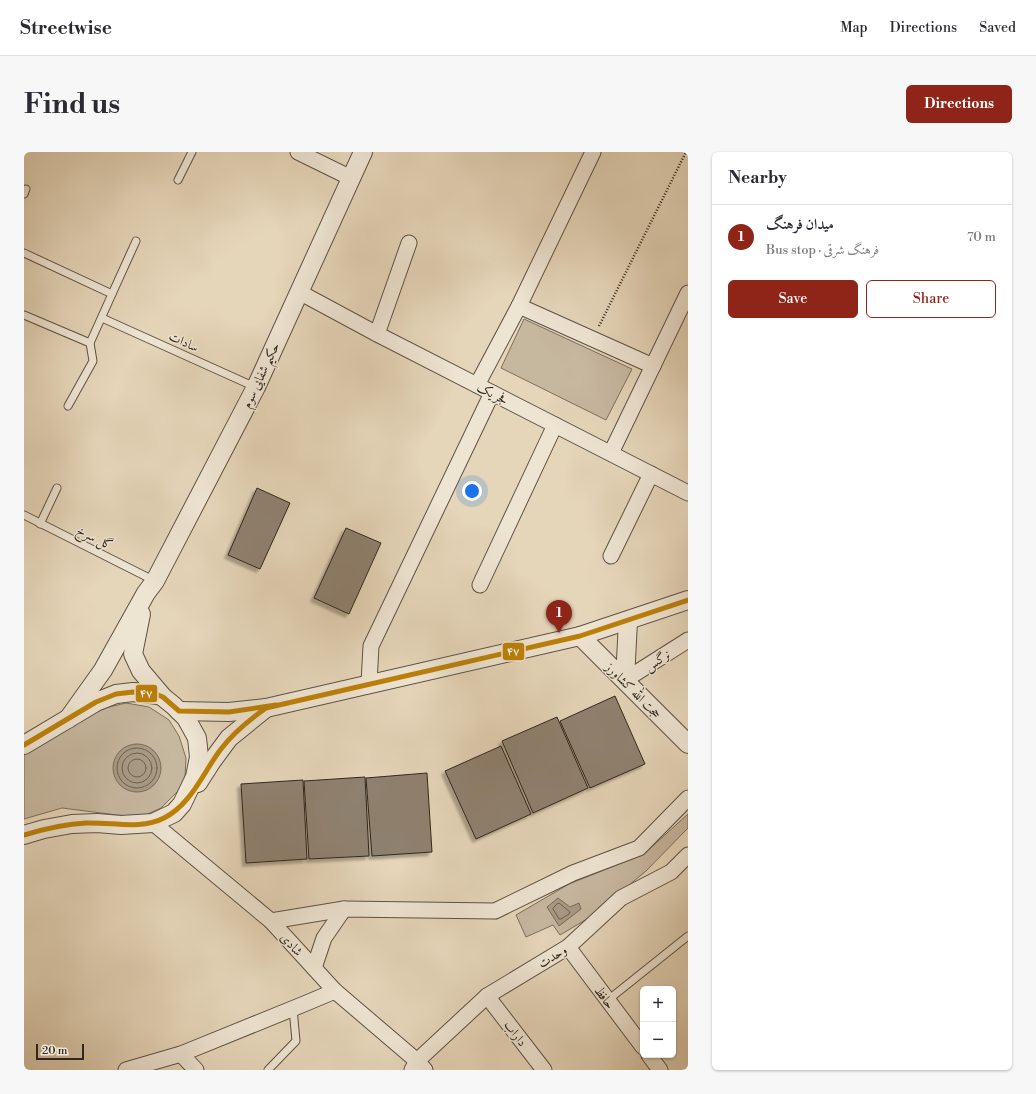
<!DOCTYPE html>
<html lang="en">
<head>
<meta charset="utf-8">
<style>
	:root { --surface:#fff; --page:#f7f7f7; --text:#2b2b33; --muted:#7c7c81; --line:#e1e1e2; --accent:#8f2418 }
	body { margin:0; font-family:"Libre Bodoni",Amiri,serif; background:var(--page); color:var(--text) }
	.controls { position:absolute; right:12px; bottom:12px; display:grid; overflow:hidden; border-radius:6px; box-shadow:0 1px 3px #0004 }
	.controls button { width:36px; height:36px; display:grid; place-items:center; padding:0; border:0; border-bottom:1px solid var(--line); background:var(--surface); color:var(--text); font:20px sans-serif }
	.scale { position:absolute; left:12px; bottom:10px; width:48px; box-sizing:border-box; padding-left:4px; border:2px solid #31271e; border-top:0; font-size:11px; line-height:14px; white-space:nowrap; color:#31271e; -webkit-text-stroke:3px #eee4d2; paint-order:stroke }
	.you { position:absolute; left:448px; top:339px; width:14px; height:14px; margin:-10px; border:3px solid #fff; border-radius:50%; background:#1a73e8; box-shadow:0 0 0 6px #1a73e833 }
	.badge { display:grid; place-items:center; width:26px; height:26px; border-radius:50%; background:var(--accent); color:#fff; font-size:13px; font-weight:700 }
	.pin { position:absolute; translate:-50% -33px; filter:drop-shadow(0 1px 2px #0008) }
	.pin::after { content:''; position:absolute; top:21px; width:14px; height:12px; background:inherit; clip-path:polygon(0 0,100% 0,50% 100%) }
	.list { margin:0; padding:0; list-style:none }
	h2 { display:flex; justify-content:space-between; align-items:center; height:52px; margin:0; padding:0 16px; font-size:17px }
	h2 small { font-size:13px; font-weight:400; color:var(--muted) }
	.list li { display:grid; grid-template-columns:26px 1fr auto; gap:12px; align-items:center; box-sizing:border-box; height:64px; padding:0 16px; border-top:1px solid var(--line) }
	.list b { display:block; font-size:15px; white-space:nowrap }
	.list p { margin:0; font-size:13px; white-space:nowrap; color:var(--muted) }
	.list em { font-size:13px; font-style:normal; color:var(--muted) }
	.actions { display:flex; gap:8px; padding:12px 16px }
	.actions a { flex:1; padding:9px 0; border:1px solid var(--accent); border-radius:6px; text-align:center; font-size:14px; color:var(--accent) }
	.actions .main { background:var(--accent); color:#fff }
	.map { position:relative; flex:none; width:664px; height:918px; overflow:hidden; border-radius:6px }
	header { display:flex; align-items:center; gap:24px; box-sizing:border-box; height:56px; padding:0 20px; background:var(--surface); border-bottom:1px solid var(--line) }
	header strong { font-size:19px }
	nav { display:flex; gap:22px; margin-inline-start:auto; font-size:14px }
	.intro { display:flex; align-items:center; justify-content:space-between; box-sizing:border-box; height:96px; padding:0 24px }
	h1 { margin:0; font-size:28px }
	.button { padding:10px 18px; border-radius:6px; background:var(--accent); color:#fff; font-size:14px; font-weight:700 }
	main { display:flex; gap:24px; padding:0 24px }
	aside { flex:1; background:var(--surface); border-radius:6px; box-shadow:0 1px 3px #0004 }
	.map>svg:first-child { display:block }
	.green { fill:#c6b79f; stroke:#7c6f5e }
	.water { fill:#a89a84; stroke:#786c5b }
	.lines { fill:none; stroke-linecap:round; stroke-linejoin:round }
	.shore { stroke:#6c6051; stroke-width:1 }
	.building { fill:#8f816f; stroke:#31271e; filter:url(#shadow) }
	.service-casing { stroke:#5e5245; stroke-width:9 }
	.minor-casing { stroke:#5e5245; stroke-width:17 }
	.tertiary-casing { stroke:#5e5245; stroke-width:20 }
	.path { stroke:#31271e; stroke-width:2.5; stroke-dasharray:1 2; stroke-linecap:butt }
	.service { stroke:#eee4d2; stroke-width:7 }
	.minor { stroke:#eee4d2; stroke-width:15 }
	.tertiary { stroke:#eee4d2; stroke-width:18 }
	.bus-1-casing { stroke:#eee4d2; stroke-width:8 }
	.bus-1 { stroke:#bc8009; stroke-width:5 }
	.labels { text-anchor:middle; stroke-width:3; stroke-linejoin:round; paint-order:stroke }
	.street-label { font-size:13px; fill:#31271e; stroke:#eee4d2 }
	.line-badge { stroke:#eee4d2; stroke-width:1.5 }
	.badge-label { font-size:11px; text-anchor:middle; font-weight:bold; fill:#fff }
</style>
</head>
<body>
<header>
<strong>Streetwise</strong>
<nav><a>Map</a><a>Directions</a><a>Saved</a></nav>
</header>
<div class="intro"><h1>Find us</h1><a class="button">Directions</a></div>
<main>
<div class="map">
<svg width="664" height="918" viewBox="0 0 664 918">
	<defs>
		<filter id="shadow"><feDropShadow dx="-3.5" dy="3.5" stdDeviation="1" flood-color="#0004"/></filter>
	</defs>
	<rect width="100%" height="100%" fill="#e5d5b9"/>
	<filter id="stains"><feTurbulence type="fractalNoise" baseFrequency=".005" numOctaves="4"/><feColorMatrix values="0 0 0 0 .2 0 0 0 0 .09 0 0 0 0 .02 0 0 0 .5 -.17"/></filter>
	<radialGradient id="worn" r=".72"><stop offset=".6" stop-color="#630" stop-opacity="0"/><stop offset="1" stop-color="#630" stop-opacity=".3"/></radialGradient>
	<g class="green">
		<path d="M500,167l108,50 -26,51 -105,-52z"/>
		<path d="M102,551l23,4 20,13 10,16 7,22 -1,19 -5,12 -19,19 -20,9 -24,-2 -55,-7 -38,11v-64l51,-31 30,-16z"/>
		<path d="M664,662v14l-42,43 -54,45 -32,19 -7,-10 -27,12 -10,-22 53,-31 75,-30z"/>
	</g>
	<g class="water">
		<circle cx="113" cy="616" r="24"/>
		<path d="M534,746l12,9 9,-4 2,6 -22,17 -12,-19z"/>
	</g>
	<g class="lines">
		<g class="shore">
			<circle cx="113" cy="616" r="20"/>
			<circle cx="113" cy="616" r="15"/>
			<circle cx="113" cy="616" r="9"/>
			<path d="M533,752l2,-1 11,9 -1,2 -8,5h-2l-6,-10z"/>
		</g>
	</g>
	<g class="building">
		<path d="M233,336l33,15 -30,66 -32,-14z"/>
		<path d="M322,376l35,15 -32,71 -35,-16z"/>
		<path d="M591,544l30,68 -55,24 -30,-67z"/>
		<path d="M533,565l31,71 -55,25 -31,-72z"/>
		<path d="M477,594l30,68 -55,25 -31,-68z"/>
		<path d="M403,621l5,79 -60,4 -6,-78z"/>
		<path d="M341,625l4,79 -60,3 -5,-78z"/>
		<path d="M279,628l4,79 -61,4 -5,-79z"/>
	</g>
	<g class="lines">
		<defs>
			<g id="service">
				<path d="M154,28l14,-28"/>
				<path d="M0,42l2,-5"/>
				<path d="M0,101l88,41 -22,49 -66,-28"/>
				<path d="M88,142l24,-53"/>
				<path d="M78,166l153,69"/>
				<path d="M44,254l25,-45 -3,-18"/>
				<path d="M0,363l131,66"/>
				<path d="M16,372l17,-36"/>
				<path d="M584,848l80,-64"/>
				<path d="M244,918l28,-29 -3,-33"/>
			</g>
			<g id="minor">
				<path d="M274,0l53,26"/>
				<path d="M275,140l78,42 311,159"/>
				<path d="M495,154l74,-154"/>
				<path d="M353,182l32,-91"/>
				<path d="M453,233l42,-79 134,60"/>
				<path d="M587,301l77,-160"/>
				<path d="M587,404l40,-82"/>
				<path d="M456,433l75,-160"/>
				<path d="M601,528l63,-40"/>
				<path d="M345,531l2,-37 121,-253"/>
				<path d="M129,671l118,98 64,70 82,70 8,9"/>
				<path d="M247,769l73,-12 151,2 78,-38 66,-25 49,-50"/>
				<path d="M544,795l75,100"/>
				<path d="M290,816l10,-30 20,-29"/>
				<path d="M463,844l57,74"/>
				<path d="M157,902l15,16"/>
				<path d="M625,903l11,15"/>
				<path d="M102,918l55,-16 123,-50 31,-13"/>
				<path d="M388,918l5,-9 70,-65 81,-49 53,-49 50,-26 17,-17"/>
			</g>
			<g id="tertiary">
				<path d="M117,462l-8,40 8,17 22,26"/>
				<path d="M556,484l108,108"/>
				<path d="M601,528l3,-59"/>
				<path d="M155,559l50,1 37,-4 314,-72 108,-36"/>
				<path d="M44,567l35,-49 43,-77 9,-12 101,-194 107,-235"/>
				<path d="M0,593l72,-43 20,-8 17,-2 25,3 5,2 11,9 12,12 11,20 2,19 -4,20 -13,27 -8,9 -21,10 -32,2 -24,-2 -25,1 -28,5 -20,6"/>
				<path d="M174,631l14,-22 17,-23 37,-30"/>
			</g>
		</defs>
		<use href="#service" class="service-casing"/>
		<use href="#minor" class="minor-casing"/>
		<use href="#tertiary" class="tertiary-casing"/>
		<path class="path" d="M575,174l87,-174"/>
		<use href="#service" class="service"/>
		<use href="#minor" class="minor"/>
		<use href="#tertiary" class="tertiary"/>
		<defs>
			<g id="bus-1">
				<path d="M0,593l72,-43 20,-8 17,-2 25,3 5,2 16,14 50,1 47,-7"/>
				<path d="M0,683c20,-6 41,-11 62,-12 26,-1 55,7 78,-5 27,-13 40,-47 57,-69 13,-17 28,-29 45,-41l314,-72 108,-36"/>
			</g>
		</defs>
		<use href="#bus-1" class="bus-1-casing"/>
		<use href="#bus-1" class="bus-1"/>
	</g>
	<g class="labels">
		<g class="street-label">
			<text transform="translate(160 189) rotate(24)" y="5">سادات</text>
			<text transform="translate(236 223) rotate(-65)" y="5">حکیم شفایی سوم</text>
			<text transform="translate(469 241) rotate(27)" y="5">فجر یک</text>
			<text transform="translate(71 385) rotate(26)" y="5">گل سرخ</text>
			<text transform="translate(633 508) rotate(-33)" y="5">نرگس</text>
			<text transform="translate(610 538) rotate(45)" y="5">حجت الله کشاورز</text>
			<text transform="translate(268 792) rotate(47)" y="5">شادی</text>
			<text transform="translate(528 804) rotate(-32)" y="5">وحدت</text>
			<text transform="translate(581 845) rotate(53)" y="5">حافظ</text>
			<text transform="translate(492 881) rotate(52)" y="5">داراب</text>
		</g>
	</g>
	<g class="line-badge">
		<rect x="478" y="490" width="23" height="19" rx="4" fill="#bc8009"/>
		<rect x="111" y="532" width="23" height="19" rx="4" fill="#bc8009"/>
	</g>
	<g class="badge-label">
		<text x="489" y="503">۴۷</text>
		<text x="122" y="545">۴۷</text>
	</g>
	<rect width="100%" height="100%" filter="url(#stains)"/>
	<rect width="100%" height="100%" fill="url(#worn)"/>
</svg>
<div class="controls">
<button>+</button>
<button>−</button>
</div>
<div class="scale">20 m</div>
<div class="you"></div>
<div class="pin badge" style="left:535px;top:481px">1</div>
</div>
<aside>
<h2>Nearby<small></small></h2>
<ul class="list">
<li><span class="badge">1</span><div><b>میدان فرهنگ</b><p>Bus stop · فرهنگ شرقی</p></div><em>70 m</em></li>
</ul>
<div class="actions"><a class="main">Save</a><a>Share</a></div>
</aside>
</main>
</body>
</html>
